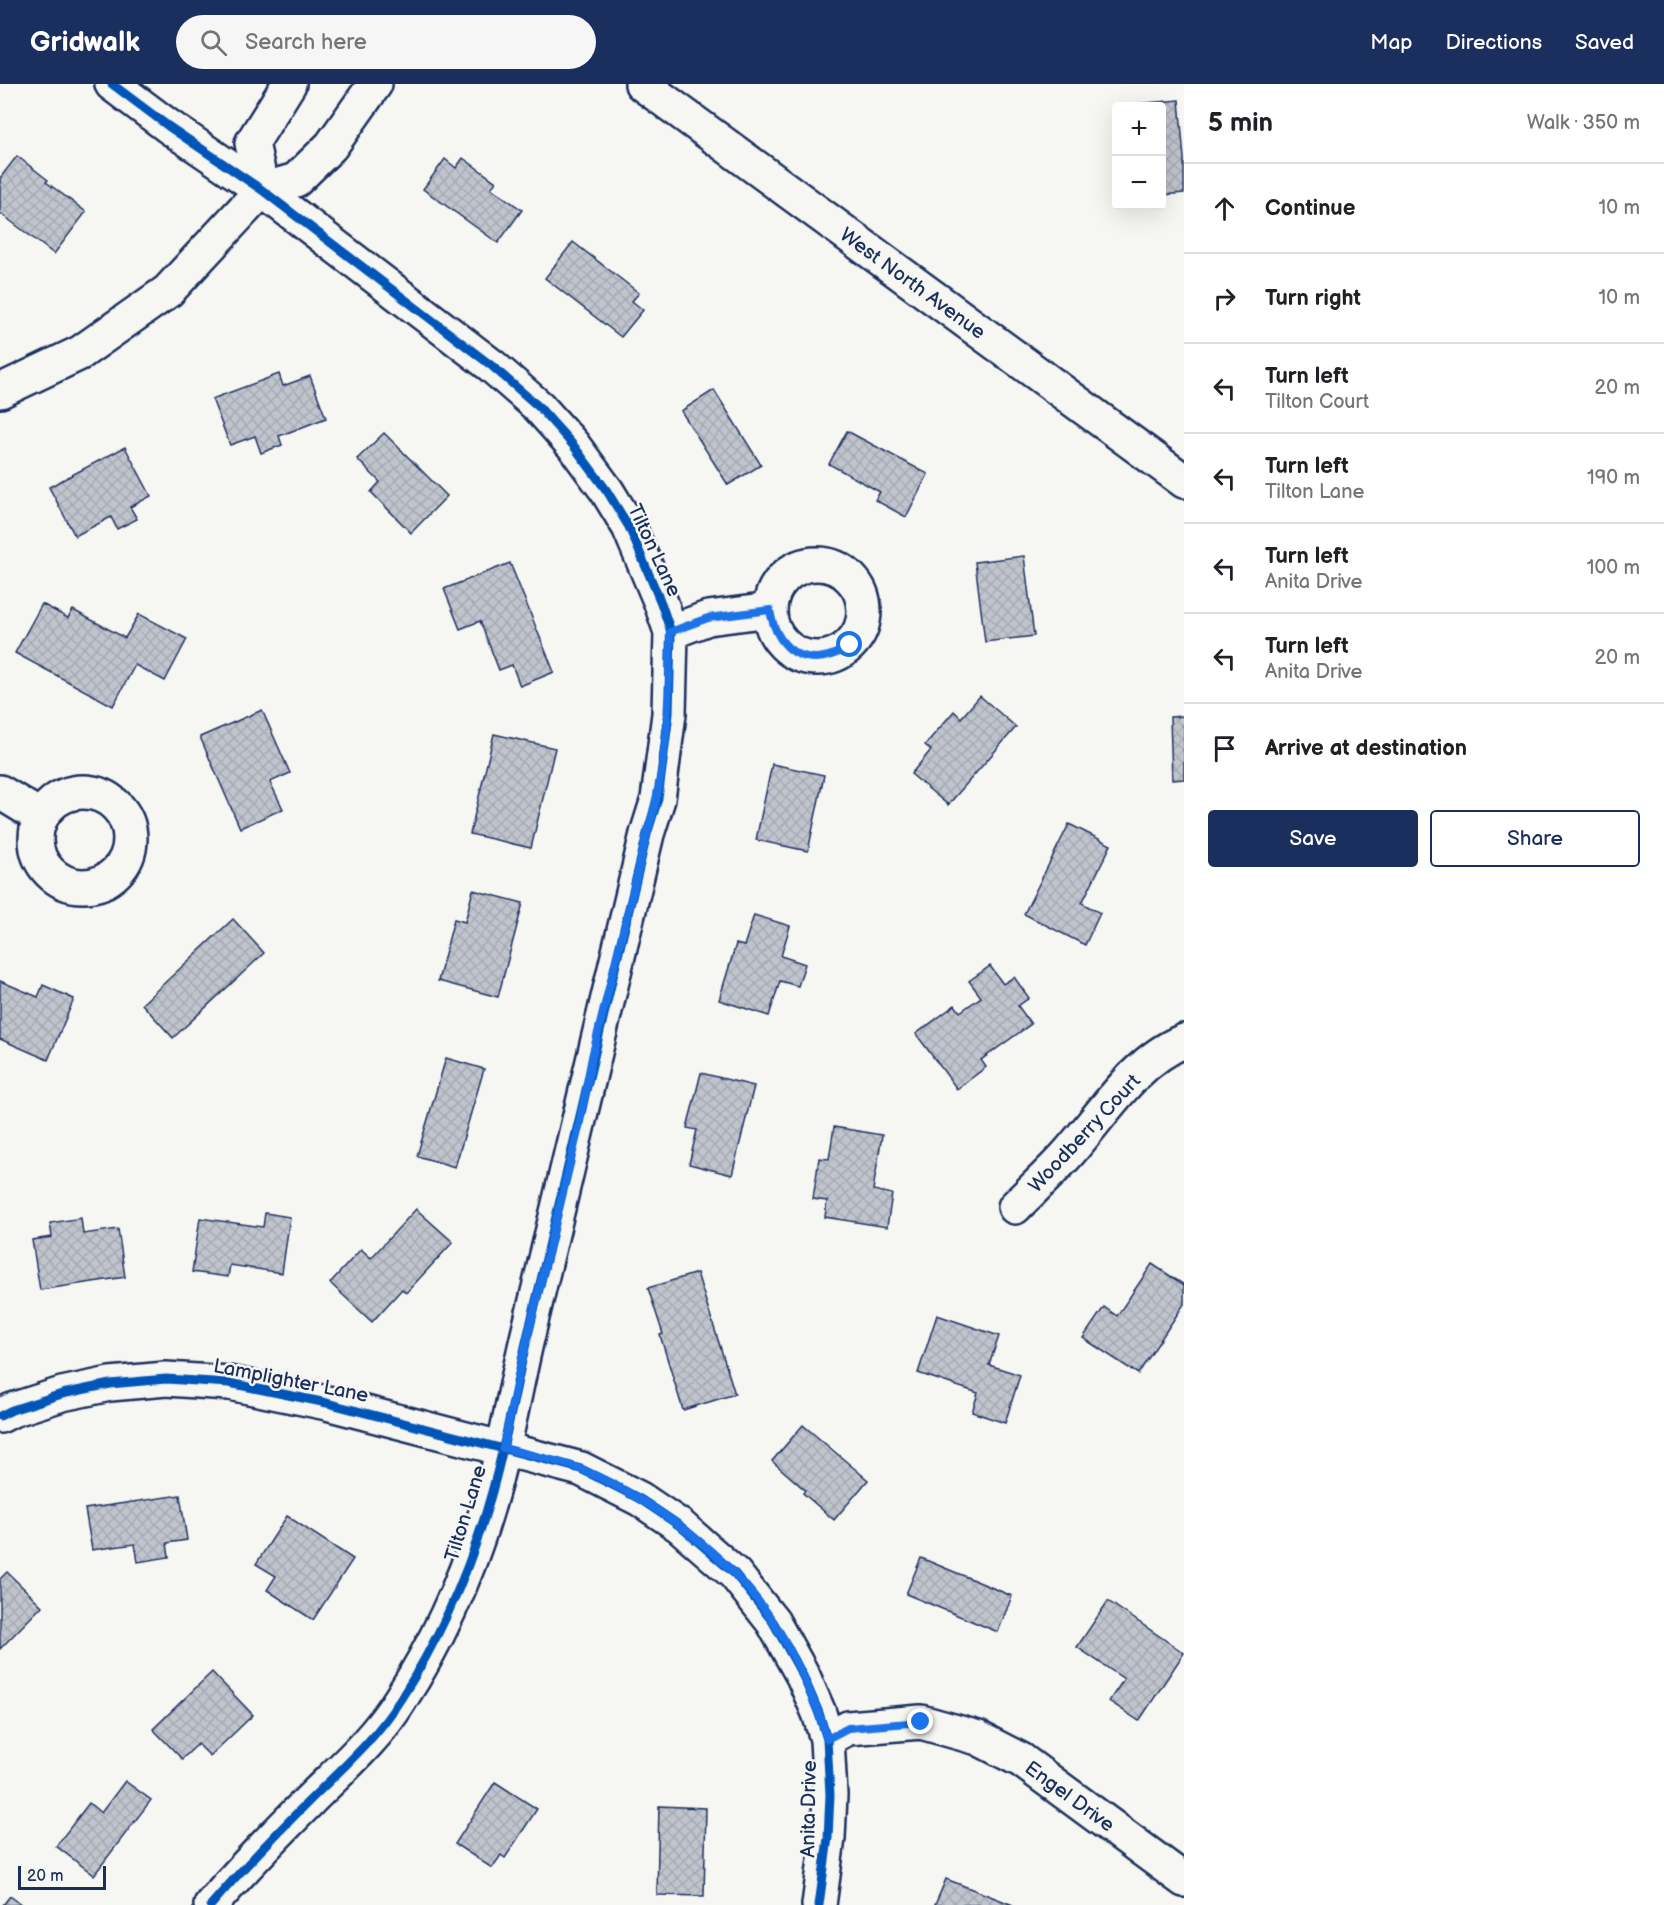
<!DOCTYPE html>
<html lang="en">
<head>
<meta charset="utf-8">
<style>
	:root { --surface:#fff; --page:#f6f6f6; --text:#202124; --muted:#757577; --line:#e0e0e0; --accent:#1b2f5e }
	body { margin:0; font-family:"Balsamiq Sans",sans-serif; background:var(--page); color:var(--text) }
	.controls { position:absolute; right:18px; top:18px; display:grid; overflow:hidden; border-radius:6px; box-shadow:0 6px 24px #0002 }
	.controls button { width:54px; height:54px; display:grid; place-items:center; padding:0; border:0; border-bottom:2px solid var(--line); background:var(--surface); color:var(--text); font:30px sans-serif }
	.scale { position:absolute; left:18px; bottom:15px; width:88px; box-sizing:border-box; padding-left:6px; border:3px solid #1b2f5e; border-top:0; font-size:16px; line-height:21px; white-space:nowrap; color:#1b2f5e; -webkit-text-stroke:4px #f6f6f2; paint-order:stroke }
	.stop { position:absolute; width:18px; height:18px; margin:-14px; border:4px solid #1a73e8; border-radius:50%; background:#fff }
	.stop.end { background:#1a73e8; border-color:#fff; box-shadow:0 2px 6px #0008 }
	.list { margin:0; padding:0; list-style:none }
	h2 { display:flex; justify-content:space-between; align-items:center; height:78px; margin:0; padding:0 24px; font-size:26px }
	h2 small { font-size:20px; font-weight:400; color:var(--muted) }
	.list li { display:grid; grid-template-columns:39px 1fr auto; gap:18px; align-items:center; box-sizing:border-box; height:90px; padding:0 24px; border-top:2px solid var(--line) }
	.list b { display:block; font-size:22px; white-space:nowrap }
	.list p { margin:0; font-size:20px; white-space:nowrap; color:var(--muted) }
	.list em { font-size:20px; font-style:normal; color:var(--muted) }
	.actions { display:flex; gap:12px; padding:18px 24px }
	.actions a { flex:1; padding:14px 0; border:2px solid var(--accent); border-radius:6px; text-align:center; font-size:21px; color:var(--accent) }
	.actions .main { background:var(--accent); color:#fff }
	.icon { flex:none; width:33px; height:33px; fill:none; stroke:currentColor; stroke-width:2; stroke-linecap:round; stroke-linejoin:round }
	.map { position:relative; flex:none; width:1184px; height:1821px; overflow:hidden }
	header { display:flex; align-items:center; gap:36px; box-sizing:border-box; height:84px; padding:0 30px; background:var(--accent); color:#fff }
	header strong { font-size:28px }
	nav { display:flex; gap:33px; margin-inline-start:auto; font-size:21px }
	.search { width:420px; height:54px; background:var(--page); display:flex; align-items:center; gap:15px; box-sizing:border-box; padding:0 21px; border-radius:33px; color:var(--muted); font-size:22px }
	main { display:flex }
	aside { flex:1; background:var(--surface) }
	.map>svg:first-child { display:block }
	.building { fill:url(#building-cross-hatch); stroke:#1b2f5e; stroke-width:1.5 }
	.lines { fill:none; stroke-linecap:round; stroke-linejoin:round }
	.minor-casing { stroke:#1b2f5e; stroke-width:38 }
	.secondary-casing { stroke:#1b2f5e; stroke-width:38 }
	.minor { stroke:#f6f6f2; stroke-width:33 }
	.secondary { stroke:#f6f6f2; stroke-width:33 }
	.cycleway-casing { stroke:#f6f6f2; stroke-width:13 }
	.cycleway { stroke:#0057b8; stroke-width:9 }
	.route { stroke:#1a73e8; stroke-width:8 }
	.labels { text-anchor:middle; stroke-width:5; stroke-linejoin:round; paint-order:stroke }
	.street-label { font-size:20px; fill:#1b2f5e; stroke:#f6f6f2 }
</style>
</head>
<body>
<header>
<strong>Gridwalk</strong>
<div class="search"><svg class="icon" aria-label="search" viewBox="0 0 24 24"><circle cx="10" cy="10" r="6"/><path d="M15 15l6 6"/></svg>Search here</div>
<nav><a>Map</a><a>Directions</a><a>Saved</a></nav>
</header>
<main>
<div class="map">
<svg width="1184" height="1821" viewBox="0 0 1184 1821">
	<defs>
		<pattern id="building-cross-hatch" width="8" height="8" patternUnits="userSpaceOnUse" patternTransform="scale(1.5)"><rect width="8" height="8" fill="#c0c4cd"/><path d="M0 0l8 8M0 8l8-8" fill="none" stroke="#a4a9b2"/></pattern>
	</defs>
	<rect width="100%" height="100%" fill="#f6f6f2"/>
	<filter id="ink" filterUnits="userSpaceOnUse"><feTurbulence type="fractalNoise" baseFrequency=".0167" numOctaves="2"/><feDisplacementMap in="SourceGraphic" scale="12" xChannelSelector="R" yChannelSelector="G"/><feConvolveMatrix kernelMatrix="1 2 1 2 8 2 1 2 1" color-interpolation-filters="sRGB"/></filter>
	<g filter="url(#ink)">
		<g class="building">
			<path d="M1179,16l5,59v34l-22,2v-89h-25l-1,-2z"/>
			<path d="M17,72l31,24 -2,2 40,30 -32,42 -54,-41v-35z"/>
			<path d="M463,74l33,24 -5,6 31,22 -24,33 -75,-54 22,-30 11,9z"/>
			<path d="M573,158l66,51 -7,8 11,9 -22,27 -76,-59z"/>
			<path d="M279,290l4,12 27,-10 16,42 -47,18 3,9 -21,8 -6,-17 -25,9 -18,-46z"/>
			<path d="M714,306l47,75 -33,20 -47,-74z"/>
			<path d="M847,347l81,43 -22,43 -31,-17 5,-8 -51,-28z"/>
			<path d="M384,349l63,63 -36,37 -40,-41 9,-10 -23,-23z"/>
			<path d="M125,363l26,49 -21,11 7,12 -20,10 -6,-12 -36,19 -26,-49z"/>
			<path d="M1024,472l10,80 -49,6 -10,-80z"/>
			<path d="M510,479l44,109 -34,14 -8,-21 -13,5 -19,-49 -20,8 -16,-40z"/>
			<path d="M42,520l26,14 5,-8 52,28 14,-24 48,25 -22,42 -30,-16 -22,41 -98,-53z"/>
			<path d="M980,612l36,31 -68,78 -37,-31 20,-24 -6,-5 29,-34 7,7z"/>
			<path d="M262,626l28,63 -20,9 13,27 -43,19 -40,-91z"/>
			<path d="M1184,632v63l-12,1 -2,-63z"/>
			<path d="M494,650l61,14 -24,100 -61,-14z"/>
			<path d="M772,680l52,11 -16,76 -52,-11z"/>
			<path d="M1069,740l42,21 -29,58 18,10 -15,32 -61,-31z"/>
			<path d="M473,806l50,13 -25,94 -60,-16 16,-62 11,3z"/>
			<path d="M754,831l36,11 -9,30 24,8 -7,22 -18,-5 -11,35 -50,-16 17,-56 8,2z"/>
			<path d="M233,835l31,34 -91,85 -31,-34z"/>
			<path d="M990,882l13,18 11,-7 15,21 -11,8 13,18 -50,36 5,7 -29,22 -41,-55 39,-29 5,7 21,-15 -12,-16z"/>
			<path d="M0,897l38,16 5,-12 31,14 -26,61 -48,-21z"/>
			<path d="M446,974l38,11 -29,98 -38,-11z"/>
			<path d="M701,989l53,13 -22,89 -43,-11 8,-34 -10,-2z"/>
			<path d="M834,1043l48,8 -9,55 19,4 -5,33 -62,-10 2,-16 -14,-2 6,-41 10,1z"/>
			<path d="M416,1125l37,33 -47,51 -4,-4 -30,33 -42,-39 31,-34 10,9z"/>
			<path d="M265,1129l25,4 -8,56 -52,-8 -2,12 -36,-5 8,-54 63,9z"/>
			<path d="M81,1134l2,16 35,-5 7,48 -85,13 -8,-50 20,-3 -2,-14z"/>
			<path d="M1152,1180l32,21v19l-46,70 -55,-36 21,-31 13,9z"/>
			<path d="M697,1189l38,121 -52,16 -23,-75 3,-1 -15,-46z"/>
			<path d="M937,1231l62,21 -10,29 31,10 -15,48 -33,-11 6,-19 -60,-20z"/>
			<path d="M803,1341l65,55 -34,40 -31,-27 2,-3 -33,-29z"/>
			<path d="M180,1411l7,45 -20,3 2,14 -31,5 -3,-18 -43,6 -7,-41z"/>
			<path d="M287,1432l66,43 -40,61 -46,-30 9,-14 -20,-12z"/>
			<path d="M921,1474l91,38 -14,36 -92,-38z"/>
			<path d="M7,1488l35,34 -42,43v-70z"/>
			<path d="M1108,1517l76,52 -45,68 -30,-20 15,-22 -47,-32z"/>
			<path d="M212,1588l41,43 -43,41 -12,-12 -16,15 -29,-30z"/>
			<path d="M125,1697l26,19 -57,75 -38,-29 33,-43 12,10z"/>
			<path d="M495,1698l42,27 -32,49 -4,-3 -9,13 -37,-24z"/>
			<path d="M659,1722l47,2 -2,88 -47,-1z"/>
			<path d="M946,1795l67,26h-78z"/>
			<path d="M10,1812l12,9h-19z"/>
		</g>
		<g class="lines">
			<defs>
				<g id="minor">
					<path d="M112,0l56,42 94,64 230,176 47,41 34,38 34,46 22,36 32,76 10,29 -2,82 -11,85 -11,35c-40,164 -77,328 -117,492 -10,40 -17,81 -27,122 -20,89 -53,175 -103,252 -24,39 -59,69 -91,101 -34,34 -67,68 -98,104"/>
					<path d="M262,106l-10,-47 37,-59"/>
					<path d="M0,307l80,-38 88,-62 94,-101 34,-10 35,-34 44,-62"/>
					<circle cx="817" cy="527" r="47"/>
					<path d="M671,548l37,-14 62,-8"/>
					<circle cx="83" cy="755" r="47"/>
					<path d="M0,708l41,25"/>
					<path d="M1015,1123c16,-16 33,-32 49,-49 36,-39 69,-97 120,-117"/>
					<path d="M0,1332l12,-6 50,-16 48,-10 56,-5 63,4 98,20 254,66 59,30 40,27 55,48 38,48 30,54 16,37 8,26 3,56 -2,43 -9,67"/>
					<path d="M827,1655l21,-11 73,-6 57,16 43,22 163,120"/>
				</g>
				<path id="secondary" d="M642,0l542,397"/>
			</defs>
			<use href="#minor" class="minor-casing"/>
			<use href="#secondary" class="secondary-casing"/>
			<use href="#minor" class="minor"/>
			<use href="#secondary" class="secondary"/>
			<defs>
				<g id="cycleway">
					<path d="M112,0l56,42 94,64 230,176 47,41 34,38 34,46 22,36 32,76 10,29 -2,82 -11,85 -11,35c-40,164 -77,328 -117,492 -10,40 -17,81 -27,122 -20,89 -53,175 -103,252 -24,39 -59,69 -91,101 -34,34 -67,68 -98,104"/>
					<path d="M0,1332l12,-6 50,-16 48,-10 56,-5 63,4 98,20 254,66 59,30 40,27 55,48 38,48 30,54 16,37 8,26 3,56 -2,43 -9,67"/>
				</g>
			</defs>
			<use href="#cycleway" class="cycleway-casing"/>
			<use href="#cycleway" class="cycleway"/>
		</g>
	</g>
	<g class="lines" filter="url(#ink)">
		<path class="route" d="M850,561c-37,27 -73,10 -80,-35l-62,8 -38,14c-1,70 -2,134 -23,202l-55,223 -13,70 -60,245 -16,76c26,7 55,12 80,22 72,31 147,86 191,153 22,35 41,76 53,116l21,-11 73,-6"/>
	</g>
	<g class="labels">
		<g class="street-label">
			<text transform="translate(913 199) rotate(36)" y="7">West North Avenue</text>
			<text transform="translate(655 466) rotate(65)" y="7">Tilton Lane</text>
			<text transform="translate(1084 1049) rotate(-47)" y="7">Woodberry Court</text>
			<text transform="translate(291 1296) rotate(11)" y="7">Lamplighter Lane</text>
			<text transform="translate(465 1429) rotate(-73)" y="7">Tilton Lane</text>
			<text transform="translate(1070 1712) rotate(36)" y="7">Engel Drive</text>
			<text transform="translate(808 1725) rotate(-89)" y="7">Anita Drive</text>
		</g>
	</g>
</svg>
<div class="controls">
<button>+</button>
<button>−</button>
</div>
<div class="scale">20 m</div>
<div class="stop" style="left:850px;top:561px"></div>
<div class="stop end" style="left:921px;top:1638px"></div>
</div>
<aside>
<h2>5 min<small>Walk · 350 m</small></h2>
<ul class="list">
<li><svg class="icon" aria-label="ahead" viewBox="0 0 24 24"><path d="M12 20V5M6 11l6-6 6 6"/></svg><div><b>Continue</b></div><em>10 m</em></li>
<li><svg class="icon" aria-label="right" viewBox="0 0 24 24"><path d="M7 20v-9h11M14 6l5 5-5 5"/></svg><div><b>Turn right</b></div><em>10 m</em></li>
<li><svg class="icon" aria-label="left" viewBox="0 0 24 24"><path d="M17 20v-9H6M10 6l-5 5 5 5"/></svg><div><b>Turn left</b><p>Tilton Court</p></div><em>20 m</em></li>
<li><svg class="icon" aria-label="left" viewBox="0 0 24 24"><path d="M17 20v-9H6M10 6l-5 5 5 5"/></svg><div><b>Turn left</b><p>Tilton Lane</p></div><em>190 m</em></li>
<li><svg class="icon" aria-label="left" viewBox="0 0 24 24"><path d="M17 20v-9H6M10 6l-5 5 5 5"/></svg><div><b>Turn left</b><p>Anita Drive</p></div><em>100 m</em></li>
<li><svg class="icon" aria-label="left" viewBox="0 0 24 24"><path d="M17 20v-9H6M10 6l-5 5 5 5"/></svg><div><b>Turn left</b><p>Anita Drive</p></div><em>20 m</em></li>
<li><svg class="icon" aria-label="arrive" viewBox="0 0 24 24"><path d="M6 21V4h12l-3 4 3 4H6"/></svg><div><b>Arrive at destination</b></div></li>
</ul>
<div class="actions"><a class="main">Save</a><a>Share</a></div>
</aside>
</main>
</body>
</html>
